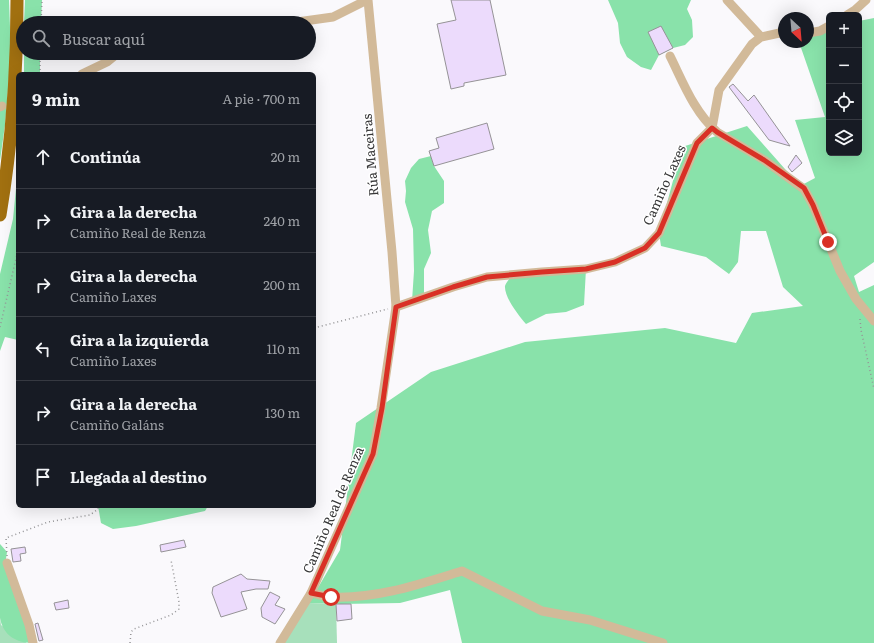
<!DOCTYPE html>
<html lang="es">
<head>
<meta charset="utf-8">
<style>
	:root { --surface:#171b24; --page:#242831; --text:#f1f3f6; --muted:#9ea1a6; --line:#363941 }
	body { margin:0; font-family:Literata,serif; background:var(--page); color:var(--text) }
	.controls { position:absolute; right:12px; top:12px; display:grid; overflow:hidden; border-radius:6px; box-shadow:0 4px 16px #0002 }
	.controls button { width:36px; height:36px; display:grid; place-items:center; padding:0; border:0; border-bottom:1px solid var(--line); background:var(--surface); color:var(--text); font:20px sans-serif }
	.compass { position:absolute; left:778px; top:12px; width:36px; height:36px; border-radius:50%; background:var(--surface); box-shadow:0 4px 16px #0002; rotate:154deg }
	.stop { position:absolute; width:12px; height:12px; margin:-9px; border:3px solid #d93025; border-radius:50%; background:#fff }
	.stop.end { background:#d93025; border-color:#fff; box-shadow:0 1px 4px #0008 }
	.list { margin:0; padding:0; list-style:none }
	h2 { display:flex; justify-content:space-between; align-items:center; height:52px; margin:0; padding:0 16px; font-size:17px }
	h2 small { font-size:13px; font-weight:400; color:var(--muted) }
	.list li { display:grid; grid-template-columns:26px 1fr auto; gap:12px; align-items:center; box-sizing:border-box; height:64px; padding:0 16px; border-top:1px solid var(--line) }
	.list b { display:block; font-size:15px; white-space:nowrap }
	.list p { margin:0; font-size:13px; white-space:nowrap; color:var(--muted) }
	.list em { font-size:13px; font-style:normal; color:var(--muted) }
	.icon { flex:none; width:22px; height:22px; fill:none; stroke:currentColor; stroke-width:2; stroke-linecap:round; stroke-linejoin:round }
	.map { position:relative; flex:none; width:874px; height:643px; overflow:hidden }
	.search { position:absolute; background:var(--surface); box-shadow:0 4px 16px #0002; left:16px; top:16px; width:300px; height:44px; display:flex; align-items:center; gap:10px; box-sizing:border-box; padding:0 14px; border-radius:22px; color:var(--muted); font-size:15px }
	.panel { position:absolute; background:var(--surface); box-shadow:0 4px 16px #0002; left:16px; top:72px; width:300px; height:436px; border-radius:6px }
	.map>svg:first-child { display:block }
	.green { fill:#a7e0bb }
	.forest { fill:#89e2aa }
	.building { fill:#ecdbfc; stroke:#959396 }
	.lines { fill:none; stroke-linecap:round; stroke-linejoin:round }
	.path { stroke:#959597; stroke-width:1.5; stroke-dasharray:1 3; stroke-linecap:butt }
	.minor { stroke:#d2ba99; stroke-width:9 }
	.highway { stroke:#a17010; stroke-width:13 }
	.route { stroke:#d93025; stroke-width:5 }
	.labels { text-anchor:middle; stroke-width:3; stroke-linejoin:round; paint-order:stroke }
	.street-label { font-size:13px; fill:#373738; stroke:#fff }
</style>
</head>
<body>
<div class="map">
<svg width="874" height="643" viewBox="0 0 874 643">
	<rect width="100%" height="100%" fill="#faf9fc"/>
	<g class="green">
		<path d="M309,603l27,1 1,39h-56z"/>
		<path d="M0,618l1,7 26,18h-27z"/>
	</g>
	<g class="forest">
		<path d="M0,0h9l2,54 -6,71 -5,36z"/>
		<path d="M25,0h17l-1,23h-17z"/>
		<path d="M608,0h83l-4,9 5,11 1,17 -8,8 -12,3 -14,7 -8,15 -10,-3 -14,-10 -7,-14 -2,-20z"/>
		<path d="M874,18v244l-20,14 5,16 15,-7v358h-412l-12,-53 -50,13 -59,1 -32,-1 31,-53 16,-127 75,-51 94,-30 140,-14 71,15 16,-30 51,-7 -20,-19 -17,-56h-25l-3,31 -9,12 -23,-17 -45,-11 -2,-13 23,-86 65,-21 53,60 15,-8 -20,-58 30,-3 -26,-75h9v-4l21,-7v122h30v-132z"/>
		<rect x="24" y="53" width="16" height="21"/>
		<path d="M431,156l3,10 10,15v22l-12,8 -4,19 3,23 -7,16v28l-12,4 2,-30 -1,-42 -8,-27 1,-11 -1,-10 6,-13 8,-9z"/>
		<path d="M18,168v172l-13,-3 -5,14v-77l13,-55z"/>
		<path d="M586,269l-2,36 -18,7 -20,2 -20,10c-7,-8 -22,-27 -21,-38 1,-3 5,-8 7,-11z"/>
		<path d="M98,506h110l-3,5 -69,15 -23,3 -12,-6z"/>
		<path d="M0,544l7,8 -2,13 28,78c-17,0 -30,-8 -33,-25z"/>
	</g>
	<g class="building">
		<path d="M451,0h39l16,75 -42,8v3l-13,3 -14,-65 19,-4z"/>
		<path d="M661,26l12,22 -14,7 -11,-23z"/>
		<path d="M733,84l15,17 6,-6 36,51 -21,-6 -40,-53z"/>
		<path d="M487,123l7,26 -60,17 -5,-15 10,-3 -3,-10z"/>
		<path d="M796,155l6,8 -10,9 -4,-5z"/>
		<path d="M184,540l2,7 -25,5 -1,-7z"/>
		<path d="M25,547l1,6 -6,1 1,7 -8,1 -2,-13z"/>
		<path d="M241,574l6,5 23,2 -2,8h-12l-15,3 6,17 -26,8 -9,-24 1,-6z"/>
		<path d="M270,592l10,5 -5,8 10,4 -10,15 -13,-7 -1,-9z"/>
		<path d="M68,600l1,8 -13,2 -2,-7z"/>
		<path d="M336,604h15l1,15 -15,2z"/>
		<path d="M38,623l5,17 -4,1 -4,-17z"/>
	</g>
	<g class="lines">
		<g class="path">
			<path d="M41,23l1,-23"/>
			<path d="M40,74v-21"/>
			<path d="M860,319l1,11 13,59"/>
			<path d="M0,327l18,-77"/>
			<path d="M314,328l74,-19"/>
			<path d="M7,556l-1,-18 42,-16 42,-7 8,-6v-3"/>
			<path d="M130,643l1,-11 3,-3 37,-14 8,-6v-7l-8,-42"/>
		</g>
		<g class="minor">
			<path d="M727,0l34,37"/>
			<path d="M847,15l8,-5 11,-10"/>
			<path d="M290,23l43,-6 34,-17"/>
			<path d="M808,33l12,-2 9,-5"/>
			<path d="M670,56c13,26 24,56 47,76l47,28 40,29 9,16 27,66 16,28 18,22"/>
			<path d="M82,74l25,-12 11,-9"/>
			<path d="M0,107l2,-1"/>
			<path d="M396,307l57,-20 34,-10 55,-5 44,-3 29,-7 30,-14 14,-15 38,-90 15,-15 7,-38 33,-46 9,-7 23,-5"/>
			<path d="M7,563l22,62 4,18"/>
			<path d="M311,593c7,1 14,4 21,4 45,2 88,-13 130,-26l80,40 48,9 73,23"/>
			<path d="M280,643l31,-50 62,-139 8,-46 15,-101 -4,-55 -24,-252"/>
		</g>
		<path class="highway" d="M0,215c12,-72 17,-143 17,-215"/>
	</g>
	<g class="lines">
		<path class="route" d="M331,597l-20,-4 62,-139 9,-46 14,-101 57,-20 34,-10 55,-5 44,-3 29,-7 30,-14 14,-15 38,-90 15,-15 5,4 47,28 40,28 9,17 15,37"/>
	</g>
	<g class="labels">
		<g class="street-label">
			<text transform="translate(370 155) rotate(-95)" y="5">Rúa Maceiras</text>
			<text transform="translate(664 185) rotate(-66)" y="5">Camiño Laxes</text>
			<text transform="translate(333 510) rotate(-67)" y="5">Camiño Real de Renza</text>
		</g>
	</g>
</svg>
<div class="controls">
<button>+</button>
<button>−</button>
<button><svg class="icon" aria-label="locate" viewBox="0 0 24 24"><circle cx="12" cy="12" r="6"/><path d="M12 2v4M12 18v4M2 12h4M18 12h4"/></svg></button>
<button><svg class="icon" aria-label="layers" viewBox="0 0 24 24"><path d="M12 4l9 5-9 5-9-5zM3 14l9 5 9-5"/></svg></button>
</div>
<svg class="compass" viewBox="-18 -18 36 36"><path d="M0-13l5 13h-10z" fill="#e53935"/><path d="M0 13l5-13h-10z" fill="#9ea1a6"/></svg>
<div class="stop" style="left:331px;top:597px"></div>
<div class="stop end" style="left:828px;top:242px"></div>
<div class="search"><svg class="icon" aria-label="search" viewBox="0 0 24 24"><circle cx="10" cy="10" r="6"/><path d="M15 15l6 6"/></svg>Buscar aquí</div>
<section class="panel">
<h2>9 min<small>A pie · 700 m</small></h2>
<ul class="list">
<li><svg class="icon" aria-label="ahead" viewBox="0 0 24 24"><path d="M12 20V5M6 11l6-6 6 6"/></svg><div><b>Continúa</b></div><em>20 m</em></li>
<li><svg class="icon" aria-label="right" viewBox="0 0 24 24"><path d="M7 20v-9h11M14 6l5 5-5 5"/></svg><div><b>Gira a la derecha</b><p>Camiño Real de Renza</p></div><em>240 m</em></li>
<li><svg class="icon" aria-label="right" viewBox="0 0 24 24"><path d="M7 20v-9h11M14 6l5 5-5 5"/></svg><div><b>Gira a la derecha</b><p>Camiño Laxes</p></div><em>200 m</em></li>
<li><svg class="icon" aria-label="left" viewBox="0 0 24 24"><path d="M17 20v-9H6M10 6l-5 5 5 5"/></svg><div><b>Gira a la izquierda</b><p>Camiño Laxes</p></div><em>110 m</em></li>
<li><svg class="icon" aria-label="right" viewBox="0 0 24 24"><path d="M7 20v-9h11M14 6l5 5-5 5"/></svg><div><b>Gira a la derecha</b><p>Camiño Galáns</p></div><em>130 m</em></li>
<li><svg class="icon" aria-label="arrive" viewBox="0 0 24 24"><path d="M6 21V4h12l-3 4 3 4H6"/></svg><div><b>Llegada al destino</b></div></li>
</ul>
</section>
</div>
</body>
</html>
